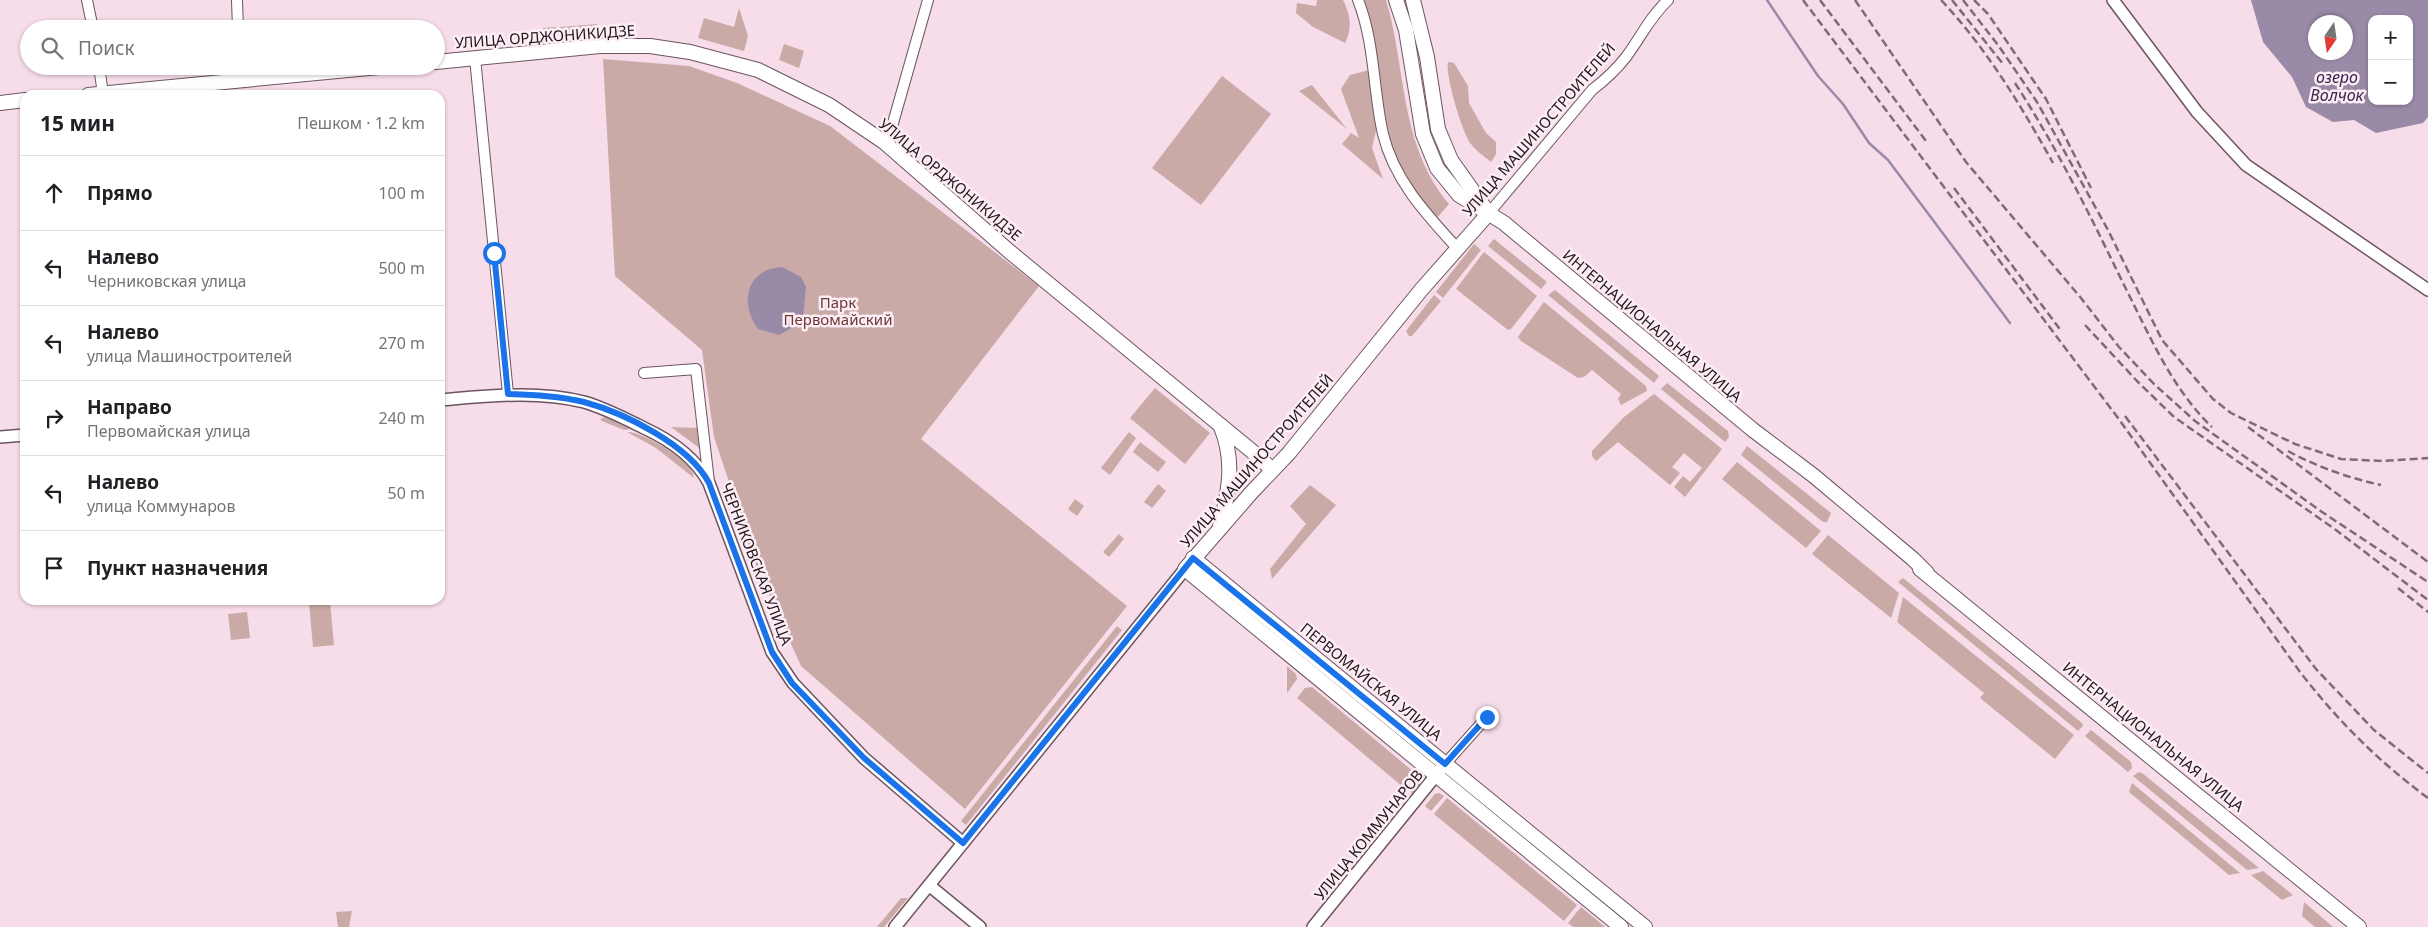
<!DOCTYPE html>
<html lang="ru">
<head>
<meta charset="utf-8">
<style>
	:root { --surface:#fff; --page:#f2f2f2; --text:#202124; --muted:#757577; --line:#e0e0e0 }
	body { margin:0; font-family:"Noto Sans",sans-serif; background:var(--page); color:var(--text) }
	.controls { position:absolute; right:15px; top:15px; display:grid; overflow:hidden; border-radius:10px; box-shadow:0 1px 4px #0004 }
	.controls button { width:45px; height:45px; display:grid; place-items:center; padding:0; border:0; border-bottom:1px solid var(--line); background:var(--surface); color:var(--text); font:25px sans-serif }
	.compass { position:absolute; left:2308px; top:15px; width:45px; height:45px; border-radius:50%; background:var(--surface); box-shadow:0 1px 4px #0004; rotate:193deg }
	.stop { position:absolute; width:15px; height:15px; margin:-11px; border:4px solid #1a73e8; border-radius:50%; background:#fff }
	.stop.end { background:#1a73e8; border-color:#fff; box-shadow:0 1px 5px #0008 }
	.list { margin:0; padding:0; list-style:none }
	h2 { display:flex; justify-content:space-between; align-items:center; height:65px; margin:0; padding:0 20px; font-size:21px }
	h2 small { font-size:16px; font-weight:400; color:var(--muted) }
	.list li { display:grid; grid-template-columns:32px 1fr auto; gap:15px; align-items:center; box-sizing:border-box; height:75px; padding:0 20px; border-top:1px solid var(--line) }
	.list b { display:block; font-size:19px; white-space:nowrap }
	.list p { margin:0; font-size:16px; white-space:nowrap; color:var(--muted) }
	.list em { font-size:16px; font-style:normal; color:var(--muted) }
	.icon { flex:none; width:28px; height:28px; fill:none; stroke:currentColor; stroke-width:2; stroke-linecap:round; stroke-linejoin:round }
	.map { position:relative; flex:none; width:2428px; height:927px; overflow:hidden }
	.search { position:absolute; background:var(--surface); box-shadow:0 1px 4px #0004; left:20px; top:20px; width:425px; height:55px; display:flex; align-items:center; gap:12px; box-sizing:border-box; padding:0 18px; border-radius:28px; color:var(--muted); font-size:19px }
	.panel { position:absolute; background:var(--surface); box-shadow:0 1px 4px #0004; left:20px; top:90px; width:425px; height:515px; border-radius:15px }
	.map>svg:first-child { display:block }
	.green { fill:#c9aaa7 }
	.water { fill:#998ba7; fill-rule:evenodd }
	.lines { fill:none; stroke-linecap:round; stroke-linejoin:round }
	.stream { stroke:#998ba7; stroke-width:2.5 }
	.minor-casing { stroke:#6c5561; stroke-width:12 }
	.tertiary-casing { stroke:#6c5561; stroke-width:14 }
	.secondary-casing { stroke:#6c5561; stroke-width:16 }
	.minor { stroke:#fff; stroke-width:10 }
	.tertiary { stroke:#fff; stroke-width:11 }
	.secondary { stroke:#fff; stroke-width:14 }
	.rail { stroke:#7d6c75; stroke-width:2.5; stroke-dasharray:8 4; stroke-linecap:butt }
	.route { stroke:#1a73e8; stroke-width:6 }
	.labels { text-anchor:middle; stroke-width:5; stroke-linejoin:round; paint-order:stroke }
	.street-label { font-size:15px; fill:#21181d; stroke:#fdedf5 }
	.park-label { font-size:15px; fill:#6c3936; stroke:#fdedf5 }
	.water-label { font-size:16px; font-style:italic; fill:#3a254d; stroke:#fdedf5 }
</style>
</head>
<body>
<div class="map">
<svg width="2428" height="927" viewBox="0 0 2428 927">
	<rect width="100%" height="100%" fill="#f7dcea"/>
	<g class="green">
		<path d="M1317,0h26c7,14 10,28 2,43l-32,-16 -17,-14 1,-10 19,3z"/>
		<path d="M1362,0h24c21,71 13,144 63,204l-13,15 -23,-26 -19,-38 -8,-35 -8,-53z"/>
		<path d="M739,8l9,28 -4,15 -46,-13 6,-20 30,9z"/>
		<path d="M597,24l-2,8 -34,3 -1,-8z"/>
		<path d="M556,27l1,8 -13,1 -1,-8z"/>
		<path d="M784,44l20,7 -5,17 -20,-8z"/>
		<path d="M603,59l86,7 48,17 93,43 209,160 -118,153 206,167 -162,203 -164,-143 -43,-96 -19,-51 2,-1 -27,-81 -12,-87 -87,-74z"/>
		<path d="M1448,62l6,1 14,23 1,17 17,30 10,9v12l-5,8c-7,-6 -15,-11 -20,-18 -9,-11 -26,-69 -23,-82z"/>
		<path d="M1369,70l6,25 -3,7 5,24 -5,22 11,31 -41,-35 9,-11 8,5 -18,-49 9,-14z"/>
		<path d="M1222,76l49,38 -70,91 -49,-37z"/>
		<path d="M1312,85l35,44 -48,-38z"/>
		<path d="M1494,239l53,43 -6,7 -53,-43z"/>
		<path d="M1474,244l7,6 -38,48 -7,-6z"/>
		<path d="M1484,252l53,44 -26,33 -3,1 -52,-41z"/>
		<path d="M1555,290l104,86 -5,7 -106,-88z"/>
		<path d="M1434,295l7,6 -29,35h-3l-3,-5z"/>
		<path d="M1544,302l102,84 1,5 -26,14 -3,-6 3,-5 -29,-24 -8,7 -6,1 -57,-37 -3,-4 2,-3z"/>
		<path d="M1667,383l61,48 1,6 -4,5 -64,-53z"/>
		<path d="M1155,388l55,45 -25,31 -55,-46z"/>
		<path d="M1654,394l68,55 -37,48 -11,-10 9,-11 7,6 12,-14 -18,-15 -12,14 8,6 -10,12 -52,-43 -22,19 -4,-5v-5l32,-34z"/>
		<path d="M605,417l26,12 -7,1 -22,-9 -2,-2z"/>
		<path d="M671,427l28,1 3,22z"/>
		<path d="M627,432c15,-1 68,30 67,46l-38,-30z"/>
		<path d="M1129,432l7,6 -26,37 -9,-7z"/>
		<path d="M1140,442l26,20 -8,10 -25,-20z"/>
		<path d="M1747,446l84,67 -4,9h-4l-82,-67z"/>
		<path d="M1737,462l84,69 -15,17 -84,-69z"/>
		<path d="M1158,484l8,7 -14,17 -8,-6z"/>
		<path d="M1310,485l26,20 -64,74 -2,-10 36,-45 -16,-18z"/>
		<path d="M1075,499l9,7 -7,10 -9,-7z"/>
		<path d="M1119,534l5,5 -15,18 -6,-5z"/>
		<path d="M1828,535l71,58 -8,25 -79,-64z"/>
		<path d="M1903,578l179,145 1,3 -5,5 -180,-149z"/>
		<path d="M1903,597l171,138 -19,24 -75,-61 4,-5 -87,-71z"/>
		<path d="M330,601l4,44 -21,2 -4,-44z"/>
		<path d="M247,612l3,26 -19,2 -3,-26z"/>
		<path d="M1117,626l5,4 -156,195 -5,-4z"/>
		<path d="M1287,666l9,8 1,5 -10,14z"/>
		<path d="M1312,687l103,86 -12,14 -106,-89 8,-10z"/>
		<path d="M2091,730l40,32 1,6 -4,4 -43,-36z"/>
		<path d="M2139,772l3,1 117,95 -12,2 -114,-94z"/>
		<path d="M1421,776l1,8 -8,10 -5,-3z"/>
		<path d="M2132,783l108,90 -11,2 -100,-83z"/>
		<path d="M1439,793l5,3 -13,15 -6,-5 10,-12z"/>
		<path d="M1447,798l130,107 -13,16 -130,-107z"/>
		<path d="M2263,871l30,24 -11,5 -31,-25z"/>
		<path d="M901,898h7l-24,29h-7z"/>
		<path d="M2304,902l29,25h-18l-13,-11z"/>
		<path d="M1581,907l24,20h-32l-5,-4z"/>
		<path d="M352,911l-3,16h-11l-2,-15z"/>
	</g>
	<g class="water">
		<path d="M2251,0h177v117l-5,6 -47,10 -22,-13 -21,2 -27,-15 -14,-30 -29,-35zM2372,19h37v82h-37zM2316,22h30v30h-30z"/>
		<path d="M782,267l19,10 5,10 -3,30 -6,8 -18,10 -21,-6c-19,-26 -12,-60 24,-62z"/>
	</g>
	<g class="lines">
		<path class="stream" d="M1767,0l51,76 25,28 26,39 19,17 122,163"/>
		<defs>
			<g id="minor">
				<path d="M87,0l6,29"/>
				<path d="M237,0l1,29"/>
				<path d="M1358,0c17,43 15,90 25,134 11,46 43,80 74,114"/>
				<path d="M475,58l33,336"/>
				<path d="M99,66l4,28"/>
				<path d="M240,66l2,15"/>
				<path d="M884,142l7,-12 37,-130"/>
				<path d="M1489,213l103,-123c13,-10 24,-20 34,-33 15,-20 23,-39 42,-57"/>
				<path d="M644,373l52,-4 13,113"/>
				<path d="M1445,764l42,-47"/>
			</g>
			<g id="tertiary">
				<path d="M2113,0l84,112 49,53 182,125"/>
				<path d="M440,400c48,-4 97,-10 144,2 21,6 40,16 60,26 26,12 51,29 65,55l63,169 21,31 71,75 99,85"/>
				<path d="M0,437l25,-2"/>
				<path d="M930,886l50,41"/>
				<path d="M895,927l290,-358"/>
				<path d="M1313,927l132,-163"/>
			</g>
			<g id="secondary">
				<path d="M1396,0l10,30 17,104 14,34 22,27 45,28 249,207 61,46 99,83 14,14"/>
				<path d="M1413,0l14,57 11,72 13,31 34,48"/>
				<path d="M436,62l164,-16h50l40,6 68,18 71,35 55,37 126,110 249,205 13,13"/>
				<path d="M88,95l302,-29"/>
				<path d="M0,103l25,-3"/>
				<path d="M1489,213l-68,77 -132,163 -38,40 -66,76 436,358"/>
				<path d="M1220,526c9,-34 15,-65 1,-99"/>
				<path d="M1193,558l452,369"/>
				<path d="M1920,569l439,358"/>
			</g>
		</defs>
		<use href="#minor" class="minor-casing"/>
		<use href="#tertiary" class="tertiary-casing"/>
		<use href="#secondary" class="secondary-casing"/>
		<use href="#minor" class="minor"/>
		<use href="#tertiary" class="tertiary"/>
		<use href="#secondary" class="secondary"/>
		<g class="rail">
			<path d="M1803,0l315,418 182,254c39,50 78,89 128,126"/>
			<path d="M1820,0l106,141"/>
			<path d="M1855,0l111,162 115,136 38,49 35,37 41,37 127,91 106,70"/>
			<path d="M1941,0c46,49 79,104 112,163"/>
			<path d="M1952,0l51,64"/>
			<path d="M1963,0l35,45 39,57 71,128 54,110 51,59 18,14 64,31 46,15 41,2 46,-3"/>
			<path d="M1974,0l14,14 58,85 45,89"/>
			<path d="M2015,83c41,63 75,132 108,200 25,49 48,105 89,144"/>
			<path d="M1954,188l108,144"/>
			<path d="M2085,325l52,56 37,36 162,113 92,70"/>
			<path d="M2125,416l191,253 58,61 54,43"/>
			<path d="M2248,427l180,135"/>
			<path d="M2288,451c29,16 61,27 93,34"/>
			<path d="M2398,588l30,24"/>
		</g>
	</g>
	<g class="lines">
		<path class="route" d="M494,253l14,141c25,1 52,2 76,8 41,11 105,43 125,81l63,169 20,31 72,75 99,85 230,-285 252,206 42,-47"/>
	</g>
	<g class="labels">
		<g class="street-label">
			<text transform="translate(545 37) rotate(-4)" y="5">УЛИЦА ОРДЖОНИКИДЗЕ</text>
			<text transform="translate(1539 130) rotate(-49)" y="5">УЛИЦА МАШИНОСТРОИТЕЛЕЙ</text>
			<text transform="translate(950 180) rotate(40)" y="5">УЛИЦА ОРДЖОНИКИДЗЕ</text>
			<text transform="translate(1652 326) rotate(40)" y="5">ИНТЕРНАЦИОНАЛЬНАЯ УЛИЦА</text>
			<text transform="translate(1257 461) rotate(-49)" y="5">УЛИЦА МАШИНОСТРОИТЕЛЕЙ</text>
			<text transform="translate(756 564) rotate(69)" y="5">ЧЕРНИКОВСКАЯ УЛИЦА</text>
			<text transform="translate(1371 682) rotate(39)" y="5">ПЕРВОМАЙСКАЯ УЛИЦА</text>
			<text transform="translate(2153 737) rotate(39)" y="5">ИНТЕРНАЦИОНАЛЬНАЯ УЛИЦА</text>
			<text transform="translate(1369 835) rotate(-51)" y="5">УЛИЦА КОММУНАРОВ</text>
		</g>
		<g class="park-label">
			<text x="838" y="308">Парк<tspan x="838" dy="17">Первомайский</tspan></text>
		</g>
		<g class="water-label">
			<text x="2337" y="83">озеро<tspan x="2337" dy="18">Волчок</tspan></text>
		</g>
	</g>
</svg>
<div class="controls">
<button>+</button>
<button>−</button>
</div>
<svg class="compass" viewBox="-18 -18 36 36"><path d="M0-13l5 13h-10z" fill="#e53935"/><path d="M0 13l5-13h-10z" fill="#757577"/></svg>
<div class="stop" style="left:494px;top:253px"></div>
<div class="stop end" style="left:1487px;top:717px"></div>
<div class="search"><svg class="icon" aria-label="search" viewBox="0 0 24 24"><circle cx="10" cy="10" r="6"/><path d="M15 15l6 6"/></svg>Поиск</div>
<section class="panel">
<h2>15 мин<small>Пешком · 1.2 km</small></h2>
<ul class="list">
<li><svg class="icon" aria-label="ahead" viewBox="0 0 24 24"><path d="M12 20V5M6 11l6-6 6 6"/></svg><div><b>Прямо</b></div><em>100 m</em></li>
<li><svg class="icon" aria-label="left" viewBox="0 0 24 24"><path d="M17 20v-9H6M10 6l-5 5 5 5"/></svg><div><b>Налево</b><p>Черниковская улица</p></div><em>500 m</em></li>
<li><svg class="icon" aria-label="left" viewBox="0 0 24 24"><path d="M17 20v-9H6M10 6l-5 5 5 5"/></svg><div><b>Налево</b><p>улица Машиностроителей</p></div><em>270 m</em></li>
<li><svg class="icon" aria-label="right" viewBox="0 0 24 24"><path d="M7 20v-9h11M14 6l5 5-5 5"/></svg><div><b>Направо</b><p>Первомайская улица</p></div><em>240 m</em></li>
<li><svg class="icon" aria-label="left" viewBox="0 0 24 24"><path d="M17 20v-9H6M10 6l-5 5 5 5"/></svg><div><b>Налево</b><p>улица Коммунаров</p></div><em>50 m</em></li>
<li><svg class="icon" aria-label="arrive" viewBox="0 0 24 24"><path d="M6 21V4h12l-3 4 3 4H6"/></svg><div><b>Пункт назначения</b></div></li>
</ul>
</section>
</div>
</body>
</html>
